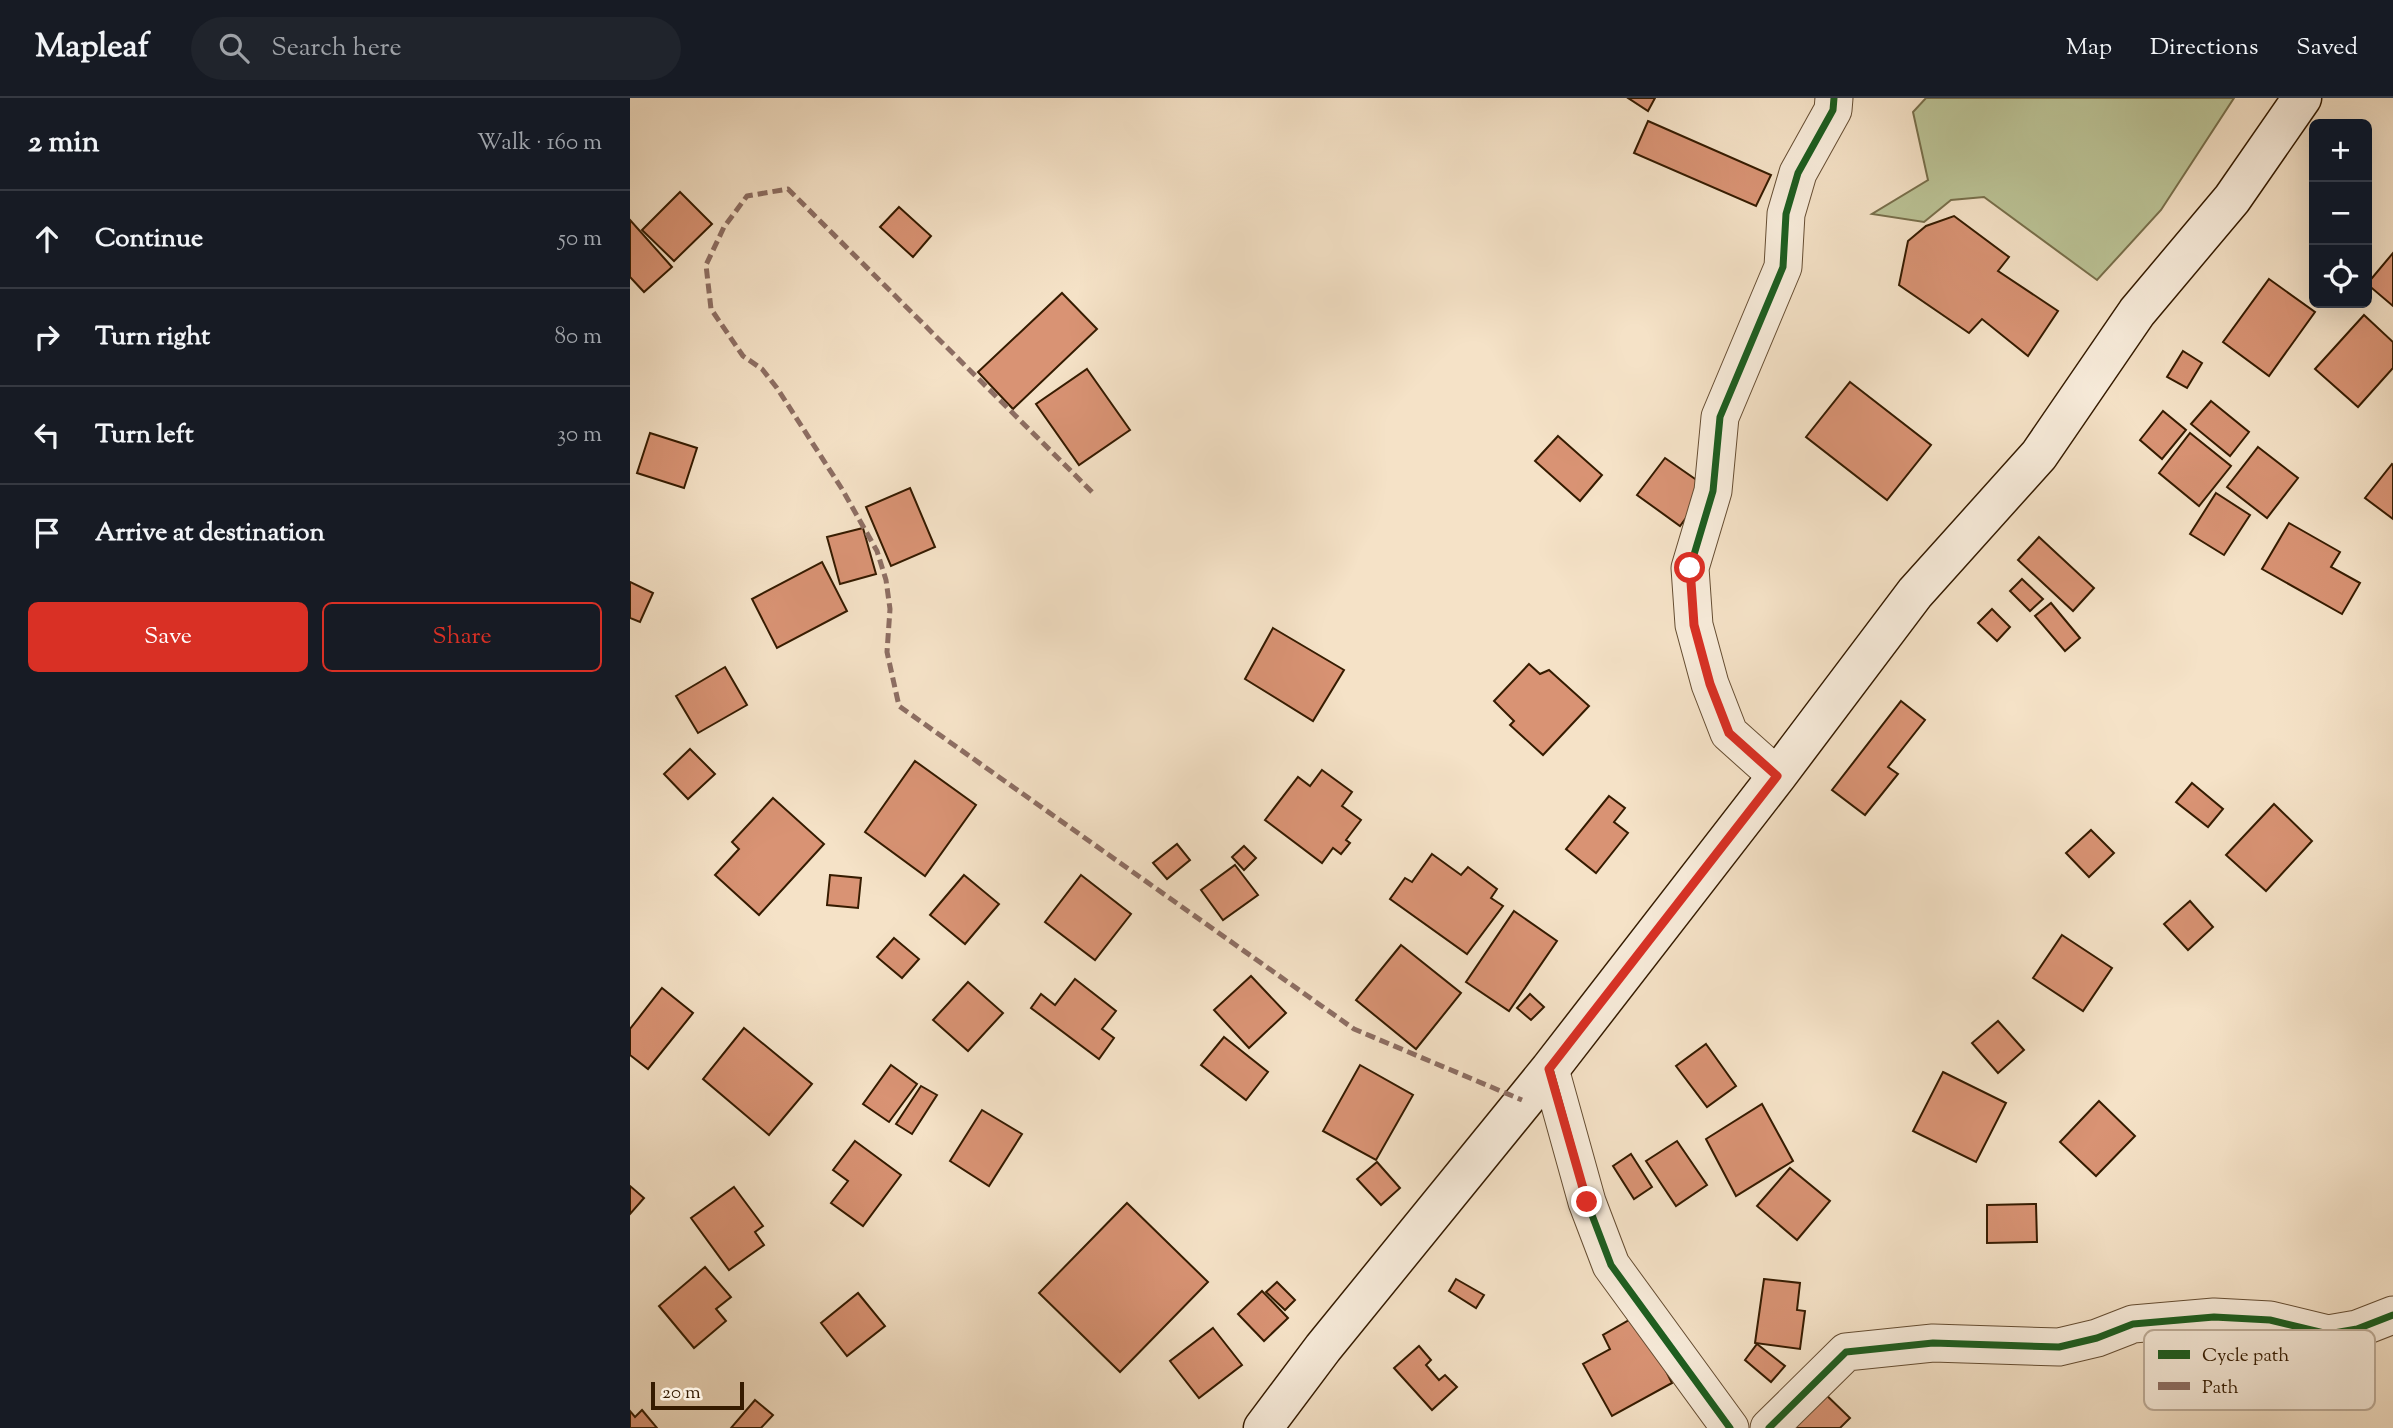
<!DOCTYPE html>
<html lang="en">
<head>
<meta charset="utf-8">
<style>
	:root { --surface:#171b24; --page:#20242c; --text:#f1f3f6; --muted:#9ea1a6; --line:#363941; --accent:#d93025 }
	body { margin:0; font-family:"Sorts Mill Goudy",serif; background:var(--page); color:var(--text) }
	.controls { position:absolute; right:21px; top:21px; display:grid; overflow:hidden; border-radius:10px; box-shadow:0 7px 28px #0002 }
	.controls button { width:63px; height:63px; display:grid; place-items:center; padding:0; border:0; border-bottom:2px solid var(--line); background:var(--surface); color:var(--text); font:35px sans-serif }
	.scale { position:absolute; left:21px; bottom:18px; width:93px; box-sizing:border-box; padding-left:7px; border:4px solid #351b00; border-top:0; font-size:19px; line-height:24px; white-space:nowrap; color:#351b00; -webkit-text-stroke:5px #f8ecdb; paint-order:stroke }
	.stop { position:absolute; width:21px; height:21px; margin:-16px; border:5px solid #d93025; border-radius:50%; background:#fff }
	.stop.end { background:#d93025; border-color:#fff; box-shadow:0 2px 7px #0008 }
	.list { margin:0; padding:0; list-style:none }
	h2 { display:flex; justify-content:space-between; align-items:center; height:91px; margin:0; padding:0 28px; font-size:30px }
	h2 small { font-size:23px; font-weight:400; color:var(--muted) }
	.list li { display:grid; grid-template-columns:46px 1fr auto; gap:21px; align-items:center; box-sizing:border-box; height:98px; padding:0 28px; border-top:2px solid var(--line) }
	.list b { display:block; font-size:26px; white-space:nowrap }
	.list em { font-size:23px; font-style:normal; color:var(--muted) }
	.actions { display:flex; gap:14px; padding:21px 28px }
	.actions a { flex:1; padding:16px 0; border:2px solid var(--accent); border-radius:10px; text-align:center; font-size:24px; color:var(--accent) }
	.actions .main { background:var(--accent); color:#fff }
	.icon { flex:none; width:38px; height:38px; fill:none; stroke:currentColor; stroke-width:2; stroke-linecap:round; stroke-linejoin:round }
	.map { position:relative; flex:none; width:1763px; height:1330px; overflow:hidden }
	header { display:flex; align-items:center; gap:42px; box-sizing:border-box; height:98px; padding:0 35px; background:var(--surface); border-bottom:2px solid var(--line) }
	header strong { font-size:33px }
	nav { display:flex; gap:38px; margin-inline-start:auto; font-size:24px }
	.search { width:490px; height:63px; background:var(--page); display:flex; align-items:center; gap:18px; box-sizing:border-box; padding:0 24px; border-radius:38px; color:var(--muted); font-size:26px }
	main { display:flex }
	aside { flex:1; background:var(--surface) }
	.map>svg:first-child { display:block }
	.green { fill:#bbc396; stroke:#786f4b; stroke-width:2 }
	.building { fill:#d99374; stroke:#351b00; stroke-width:2 }
	.lines { fill:none; stroke-linecap:round; stroke-linejoin:round }
	.minor-casing { stroke:#654d32; stroke-width:39 }
	.secondary-casing { stroke:#351b00; stroke-width:41 }
	.minor { stroke:#f8ecdb; stroke-width:37 }
	.secondary { stroke:#f8ecdb; stroke-width:38 }
	.quiet { stroke:#8d6e63; stroke-width:5; stroke-dasharray:10 5; stroke-linecap:butt }
	.cycleway-casing { stroke:#f8ecdb; stroke-width:11 }
	.cycleway { stroke:#1b5e20; stroke-width:7 }
	.route { stroke:#d93025; stroke-width:9 }
	.key { fill:#f8ecdb; stroke:#bead99; stroke-width:2 }
	.key-label { font-size:19px; fill:#351b00 }
</style>
</head>
<body>
<header>
<strong>Mapleaf</strong>
<div class="search"><svg class="icon" aria-label="search" viewBox="0 0 24 24"><circle cx="10" cy="10" r="6"/><path d="M15 15l6 6"/></svg>Search here</div>
<nav><a>Map</a><a>Directions</a><a>Saved</a></nav>
</header>
<main>
<aside>
<h2>2 min<small>Walk · 160 m</small></h2>
<ul class="list">
<li><svg class="icon" aria-label="ahead" viewBox="0 0 24 24"><path d="M12 20V5M6 11l6-6 6 6"/></svg><div><b>Continue</b></div><em>50 m</em></li>
<li><svg class="icon" aria-label="right" viewBox="0 0 24 24"><path d="M7 20v-9h11M14 6l5 5-5 5"/></svg><div><b>Turn right</b></div><em>80 m</em></li>
<li><svg class="icon" aria-label="left" viewBox="0 0 24 24"><path d="M17 20v-9H6M10 6l-5 5 5 5"/></svg><div><b>Turn left</b></div><em>30 m</em></li>
<li><svg class="icon" aria-label="arrive" viewBox="0 0 24 24"><path d="M6 21V4h12l-3 4 3 4H6"/></svg><div><b>Arrive at destination</b></div></li>
</ul>
<div class="actions"><a class="main">Save</a><a>Share</a></div>
</aside>
<div class="map">
<svg width="1763" height="1330" viewBox="0 0 1763 1330">
	<rect width="100%" height="100%" fill="#f5e2c7"/>
	<filter id="stains"><feTurbulence type="fractalNoise" baseFrequency=".00286" numOctaves="4"/><feColorMatrix values="0 0 0 0 .2 0 0 0 0 .09 0 0 0 0 .02 0 0 0 .5 -.17"/></filter>
	<radialGradient id="worn" r=".72"><stop offset=".6" stop-color="#630" stop-opacity="0"/><stop offset="1" stop-color="#630" stop-opacity=".3"/></radialGradient>
	<path class="green" d="M1296,0h308l-73,112 -64,70 -113,-83 -33,3 -27,22 -52,-8 56,-34 -15,-68z"/>
	<g class="building">
		<path d="M998,0h27l-7,13z"/>
		<path d="M1018,23l123,54 -15,31 -122,-53z"/>
		<path d="M50,94l32,32 -38,37 -32,-31z"/>
		<path d="M269,109l32,29 -18,21 -33,-30z"/>
		<path d="M1324,118l55,41 -11,14 60,40 -30,45 -46,-37 -13,14 -70,-48 9,-44 18,-15z"/>
		<path d="M0,122l42,47 -28,25 -14,-15z"/>
		<path d="M1763,155v53l-26,-22z"/>
		<path d="M1639,181l46,33 -46,64 -46,-34z"/>
		<path d="M432,195l35,36 -84,80 -35,-37z"/>
		<path d="M1734,217l29,27v26l-35,39 -43,-38z"/>
		<path d="M1553,253l19,12 -15,25 -20,-11z"/>
		<path d="M457,271l43,61 -51,35 -43,-61z"/>
		<path d="M1220,284l81,63 -44,55 -81,-63z"/>
		<path d="M1581,303l38,31 -19,24 -39,-32z"/>
		<path d="M1533,313l23,19 -24,29 -22,-19z"/>
		<path d="M20,335l47,15 -13,40 -47,-15z"/>
		<path d="M1560,335l41,33 -32,40 -40,-33z"/>
		<path d="M928,338l44,39 -22,26 -45,-40z"/>
		<path d="M1628,349l40,31 -31,40 -40,-31z"/>
		<path d="M1035,360l43,30 -28,38 -43,-31z"/>
		<path d="M1762,366l1,1v54l-28,-21z"/>
		<path d="M280,390l25,59 -44,19 -25,-59z"/>
		<path d="M1586,395l34,22 -26,40 -34,-21z"/>
		<path d="M1659,425l51,29 -9,15 29,16 -18,31 -80,-45z"/>
		<path d="M233,430l13,46 -36,10 -13,-47z"/>
		<path d="M1409,439l55,51 -21,23 -55,-51z"/>
		<path d="M192,464l25,49 -70,37 -25,-49z"/>
		<path d="M1392,481l21,20 -13,12 -20,-20z"/>
		<path d="M0,484l23,11 -13,29 -10,-4z"/>
		<path d="M1421,505l29,35 -15,13 -30,-35z"/>
		<path d="M1362,511l18,18 -13,14 -19,-18z"/>
		<path d="M643,530l71,42 -31,51 -68,-42z"/>
		<path d="M899,566l11,10 9,-4 40,36 -46,49 -33,-30 4,-4 -20,-20z"/>
		<path d="M95,569l22,38 -49,28 -22,-37z"/>
		<path d="M1271,603l24,19 -37,47 10,7 -33,41 -33,-25z"/>
		<path d="M60,651l25,25 -27,25 -24,-25z"/>
		<path d="M285,663l61,44 -51,71 -60,-44z"/>
		<path d="M692,672l30,22 -10,14 19,14 -15,20 4,3 -9,11 -8,-6 -11,15 -57,-43 33,-43 12,9z"/>
		<path d="M1562,685l31,26 -15,18 -32,-25z"/>
		<path d="M979,698l16,12 -11,14 14,11 -32,40 -30,-24z"/>
		<path d="M143,700l51,46 -65,71 -44,-40 24,-26 -7,-7z"/>
		<path d="M1644,706l38,37 -46,50 -40,-36z"/>
		<path d="M1461,732l23,23 -25,24 -23,-24z"/>
		<path d="M547,746l13,16 -23,19 -14,-16z"/>
		<path d="M614,748l12,12 -12,12 -12,-13z"/>
		<path d="M802,756l29,21 7,-8 29,22 -6,9 12,8 -36,48 -77,-55 15,-21 7,4z"/>
		<path d="M605,767l23,30 -35,25 -22,-30z"/>
		<path d="M200,777l31,3 -3,30 -31,-3z"/>
		<path d="M334,777l35,29 -34,40 -35,-29z"/>
		<path d="M451,777l50,39 -36,46 -50,-38z"/>
		<path d="M1560,803l23,26 -25,23 -24,-26z"/>
		<path d="M884,813l43,30 -48,70 -43,-29z"/>
		<path d="M1432,837l50,33 -29,43 -50,-33z"/>
		<path d="M264,840l25,21 -17,19 -25,-21z"/>
		<path d="M771,847l60,48 -45,56 -60,-49z"/>
		<path d="M621,878l35,37 -37,35 -35,-38z"/>
		<path d="M445,881l41,32 -14,18 12,9 -15,21 -68,-51 10,-14 14,11z"/>
		<path d="M338,884l35,31 -35,38 -35,-31z"/>
		<path d="M32,890l31,25 -45,56 -18,-14v-26z"/>
		<path d="M900,896l14,13 -13,13 -14,-12z"/>
		<path d="M1368,923l26,29 -26,23 -26,-30z"/>
		<path d="M114,930l68,56 -43,51 -66,-56z"/>
		<path d="M594,939l44,35 -22,28 -45,-35z"/>
		<path d="M1076,946l30,42 -29,21 -31,-41z"/>
		<path d="M261,967l26,19 -28,38 -26,-18z"/>
		<path d="M730,967l53,30 -37,65 -53,-29z"/>
		<path d="M1313,974l63,31 -30,59 -63,-31z"/>
		<path d="M291,988l16,9 -25,39 -16,-10z"/>
		<path d="M1469,1003l36,35 -39,40 -36,-34z"/>
		<path d="M1132,1006l31,57 -57,35 -30,-57z"/>
		<path d="M352,1012l40,24 -33,52 -39,-25z"/>
		<path d="M225,1043l46,34 -38,51 -32,-23 17,-22 -15,-11z"/>
		<path d="M1047,1043l30,44 -31,21 -30,-45z"/>
		<path d="M1001,1056l21,33 -18,12 -21,-33z"/>
		<path d="M747,1064l23,26 -19,17 -24,-26z"/>
		<path d="M1160,1070l40,33 -33,39 -40,-34z"/>
		<path d="M0,1088l14,12 -14,16z"/>
		<path d="M104,1089l29,39 -8,6 9,13 -35,25 -38,-52z"/>
		<path d="M497,1105l81,79 -88,90 -81,-79z"/>
		<path d="M1406,1106l1,38 -50,1v-38z"/>
		<path d="M75,1169l26,30 -15,12 10,12 -32,27 -35,-42z"/>
		<path d="M826,1181l28,16 -8,13 -27,-17z"/>
		<path d="M1134,1181l36,4 -3,27 8,1 -5,38 -45,-6z"/>
		<path d="M647,1184l18,18 -10,10 -19,-18z"/>
		<path d="M632,1193l26,27 -24,23 -26,-27z"/>
		<path d="M228,1195l27,33 -38,30 -26,-33z"/>
		<path d="M1008,1217l34,68 -60,33 -29,-52 27,-15 -7,-14z"/>
		<path d="M583,1230l29,37 -43,33 -29,-37z"/>
		<path d="M1127,1246l28,22 -14,16 -26,-22z"/>
		<path d="M789,1248l12,14 -5,5 13,15 6,-5 12,12 -25,23 -38,-42z"/>
		<path d="M1189,1290l31,30 -10,10h-57z"/>
		<path d="M125,1302l18,15 -12,13h-30z"/>
		<path d="M12,1312l15,18h-27v-17l5,6z"/>
	</g>
	<g class="lines">
		<defs>
			<g id="minor">
				<path d="M1147,678l-48,-43 -19,-49 -16,-59 -4,-57 23,-77 7,-74 63,-150 3,-53 12,-41 35,-63 1,-12"/>
				<path d="M920,971l37,133 24,63 119,163"/>
				<path d="M1139,1330l77,-76 87,-9 126,4 38,-9 36,-14 81,-7 56,3 58,14 29,-5 36,-14"/>
			</g>
			<path id="secondary" d="M633,1330l60,-80 227,-279 227,-293 138,-183 124,-138 98,-143 95,-113 70,-101"/>
		</defs>
		<use href="#minor" class="minor-casing"/>
		<use href="#secondary" class="secondary-casing"/>
		<use href="#minor" class="minor"/>
		<use href="#secondary" class="secondary"/>
		<path class="quiet" d="M462,394l-304,-303 -41,7 -23,31 -18,38 5,44 32,47 19,13 15,19 65,101 35,62 9,29 4,29 -3,43 12,54 455,323 168,71"/>
		<defs>
			<g id="cycleway">
				<path d="M1147,678l-48,-43 -19,-49 -16,-59 -4,-57 23,-77 7,-74 63,-150 3,-53 12,-41 35,-63 1,-12"/>
				<path d="M920,971l37,133 24,63 119,163"/>
				<path d="M1139,1330l77,-76 87,-9 126,4 38,-9 36,-14 81,-7 56,3 58,14 29,-5 36,-14"/>
			</g>
		</defs>
		<use href="#cycleway" class="cycleway-casing"/>
		<use href="#cycleway" class="cycleway"/>
	</g>
	<g class="lines">
		<path class="route" d="M957,1104l-38,-133 228,-293 -48,-43 -19,-49 -16,-59 -4,-57"/>
	</g>
	<rect x="1514" y="1232" width="231" height="80" rx="10" class="key"/>
	<rect x="1528" y="1252" width="32" height="9" fill="#1b5e20"/>
	<rect x="1528" y="1284" width="32" height="8" fill="#8d6e63"/>
	<g class="key-label">
		<text x="1572" y="1263">Cycle path</text>
		<text x="1572" y="1295">Path</text>
	</g>
	<rect width="100%" height="100%" filter="url(#stains)"/>
	<rect width="100%" height="100%" fill="url(#worn)"/>
</svg>
<div class="controls">
<button>+</button>
<button>−</button>
<button><svg class="icon" aria-label="locate" viewBox="0 0 24 24"><circle cx="12" cy="12" r="6"/><path d="M12 2v4M12 18v4M2 12h4M18 12h4"/></svg></button>
</div>
<div class="scale">20 m</div>
<div class="stop" style="left:1060px;top:470px"></div>
<div class="stop end" style="left:957px;top:1104px"></div>
</div>
</main>
</body>
</html>
